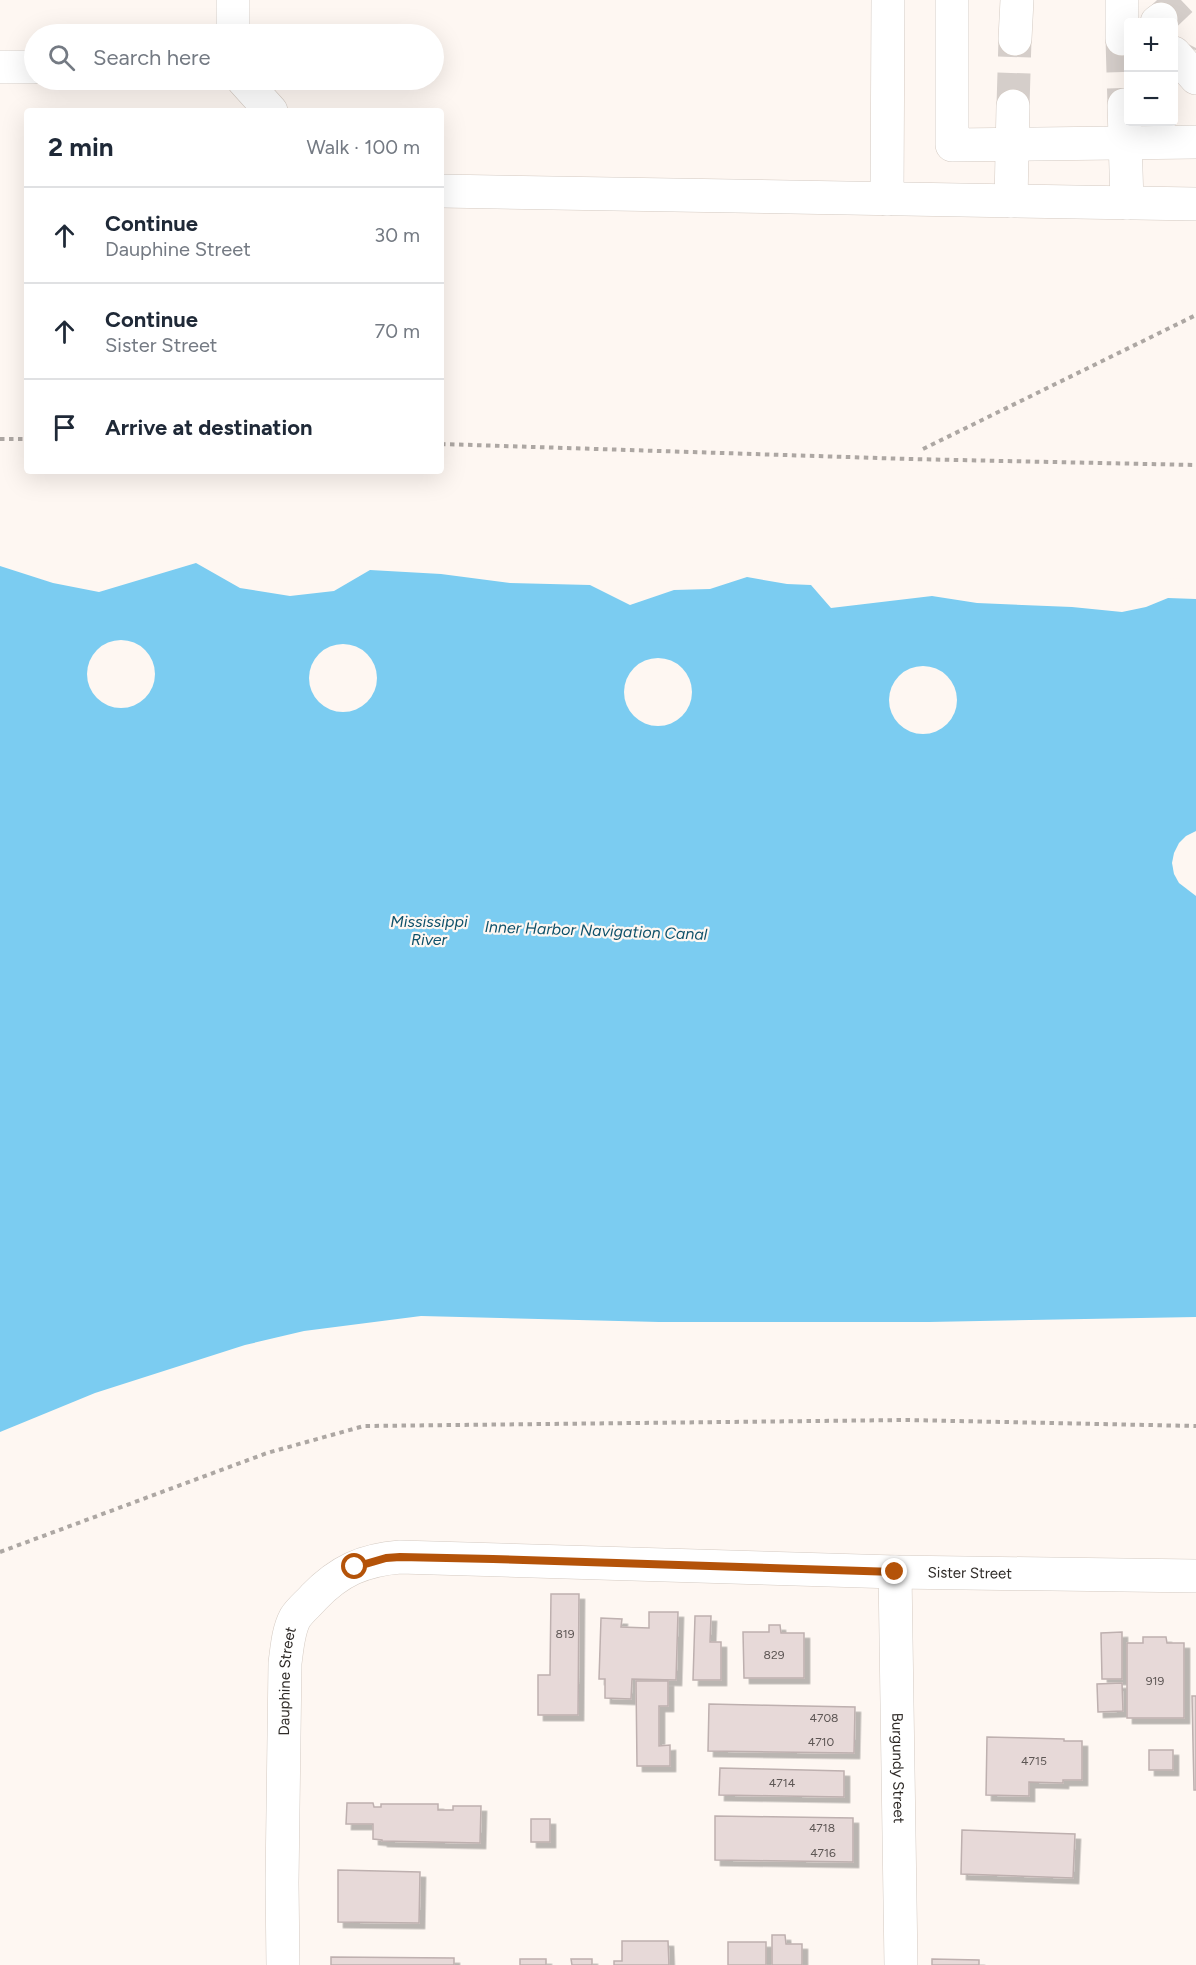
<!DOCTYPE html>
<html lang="en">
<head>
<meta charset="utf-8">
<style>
	:root { --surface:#fff; --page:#f2f2f3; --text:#1f2937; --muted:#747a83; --line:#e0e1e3 }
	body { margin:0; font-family:Figtree,sans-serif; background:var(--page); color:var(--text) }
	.controls { position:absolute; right:18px; top:18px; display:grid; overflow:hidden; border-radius:6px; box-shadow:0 6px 24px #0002 }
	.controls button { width:54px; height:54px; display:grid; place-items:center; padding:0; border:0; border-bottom:2px solid var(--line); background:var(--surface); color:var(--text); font:30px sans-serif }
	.stop { position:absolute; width:18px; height:18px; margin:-14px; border:4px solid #b45309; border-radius:50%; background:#fff }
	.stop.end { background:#b45309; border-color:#fff; box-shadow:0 2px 6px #0008 }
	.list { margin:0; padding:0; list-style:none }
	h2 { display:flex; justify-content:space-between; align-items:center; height:78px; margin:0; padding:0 24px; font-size:26px }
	h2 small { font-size:20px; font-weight:400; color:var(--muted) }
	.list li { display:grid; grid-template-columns:39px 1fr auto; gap:18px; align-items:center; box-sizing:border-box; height:96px; padding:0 24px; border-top:2px solid var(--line) }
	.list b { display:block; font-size:22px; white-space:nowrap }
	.list p { margin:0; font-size:20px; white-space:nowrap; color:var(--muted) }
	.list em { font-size:20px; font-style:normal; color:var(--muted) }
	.icon { flex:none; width:33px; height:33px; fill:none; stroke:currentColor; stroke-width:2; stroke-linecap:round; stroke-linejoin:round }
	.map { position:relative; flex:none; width:1196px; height:1965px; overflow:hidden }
	.search { position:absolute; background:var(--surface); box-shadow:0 6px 24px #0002; left:24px; top:24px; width:420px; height:66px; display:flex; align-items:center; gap:15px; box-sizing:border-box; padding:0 21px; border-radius:33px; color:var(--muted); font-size:22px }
	.panel { position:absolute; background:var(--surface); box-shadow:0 6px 24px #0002; left:24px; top:108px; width:420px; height:366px; border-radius:6px }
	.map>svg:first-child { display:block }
	.water { fill:#7bccf1 }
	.pier { fill:#fef7f2 }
	.building { fill:#e7d9d8; stroke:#beb0af; stroke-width:1.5; filter:url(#shadow) }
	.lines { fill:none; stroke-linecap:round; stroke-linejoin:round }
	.minor-tunnel { stroke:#d5ceca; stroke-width:33; stroke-dasharray:33 16; stroke-linecap:butt }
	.minor-casing { stroke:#d4cac2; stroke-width:34 }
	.path { stroke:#ada7a3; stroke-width:4; stroke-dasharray:4.5 4.5; stroke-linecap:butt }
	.minor { stroke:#fff; stroke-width:33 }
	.route { stroke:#b45309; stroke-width:8 }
	.labels { text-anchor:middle; stroke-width:4.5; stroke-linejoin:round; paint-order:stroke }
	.number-label { font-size:12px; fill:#5d5654 }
	.street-label { font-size:15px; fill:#2f2b28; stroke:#fef7f2 }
	.water-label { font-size:16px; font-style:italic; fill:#0e516a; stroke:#fef7f2 }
</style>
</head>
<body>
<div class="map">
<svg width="1196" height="1965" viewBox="0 0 1196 1965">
	<defs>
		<filter id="shadow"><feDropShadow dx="5.5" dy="5.5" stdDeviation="0" flood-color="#0004"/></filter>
	</defs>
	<rect width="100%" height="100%" fill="#fef7f2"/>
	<path class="water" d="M0,489l1196,94v779l-853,-3 -107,30 -236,88z"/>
	<g class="pier">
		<path d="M0,486l1006,31 156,8 3,3 4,50 27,2v19l-28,-1 -22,9 -24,5 -50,-5 -95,-4 -45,-7 -101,12 -20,-23 -24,-1 -40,-7 -37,12 -36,1 -44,15 -40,-20 -80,-2 -69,-9 -71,-4 -36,21 -44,5 -50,-8 -44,-25 -97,29 -46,-9 -53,-17z"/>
		<circle cx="121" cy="674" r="34"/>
		<circle cx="343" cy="678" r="34"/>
		<circle cx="658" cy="692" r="34"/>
		<circle cx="923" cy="700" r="34"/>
		<path d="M1196,831v65l-17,-13 -5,-9 -2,-11 2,-10 5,-10 7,-7z"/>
		<path d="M421,1316l238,6h270l267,-5v48l-853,-3 -106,30 -237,88v-48l95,-39 150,-48 59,-14z"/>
	</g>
	<g class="building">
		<path d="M551,1594h28l-1,121h-40v-40h12z"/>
		<path d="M649,1612h29l-2,68 -44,-1 -1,20 -26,-1v-19h-6l2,-61 21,1 -1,8 28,1z"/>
		<path d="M695,1616h16l-1,26h11v38h-28z"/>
		<path d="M769,1625h11l1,8h23v45h-60l-1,-46h26z"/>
		<path d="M1122,1632v47h-20l-1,-46z"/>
		<path d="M1143,1637h23l1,6h17v75h-57v-75h16z"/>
		<path d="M636,1681h32v25h-9v40l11,-1v21h-33z"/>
		<path d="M1122,1683l1,28 -25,1 -1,-28z"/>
		<path d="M1192,1696h4v94h-2z"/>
		<path d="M709,1704l146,3 -1,46 -146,-2z"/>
		<path d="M987,1737l77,2v2h18v39h-19v3l-34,-1v14l-43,-1z"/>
		<rect x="1149" y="1750" width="24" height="20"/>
		<path d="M720,1768l124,3v26l-125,-2z"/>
		<path d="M347,1803h26l1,4h7v-3h57v6h15v-4h28l-1,37 -98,-2v-1l-9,-1v-15h-27z"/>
		<path d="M715,1816l138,2v44l-138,-2z"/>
		<rect x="531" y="1819" width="19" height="23"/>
		<path d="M962,1830l113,4 -2,44 -112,-4z"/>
		<path d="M338,1870l82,2 -1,51 -81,-1z"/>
		<path d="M772,1935h13l1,9h16v21h-30z"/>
		<path d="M622,1941h46l1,24h-55v-4h8z"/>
		<rect x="728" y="1942" width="38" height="23"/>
		<path d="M331,1957l123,1v7h-123z"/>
		<rect x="520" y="1959" width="26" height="6"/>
		<path d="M571,1959h21v6h-20z"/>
		<path d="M932,1959l47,1v5h-47z"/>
	</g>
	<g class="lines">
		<g class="minor-tunnel">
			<path d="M1161,19l20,-19"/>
			<path d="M1122,39l2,66"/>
			<path d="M1195,50l1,-2"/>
			<path d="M1013,106l2,-67"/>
		</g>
		<defs>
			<g id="minor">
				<path d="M952,0v145l244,-3"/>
				<path d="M1122,0v39"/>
				<path d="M1157,22l4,-3"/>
				<path d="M233,34v-34"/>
				<path d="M1015,39l2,-39"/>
				<path d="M1174,53l22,25"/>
				<path d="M0,67h34"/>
				<path d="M243,80l28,31"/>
				<path d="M1124,105l3,98"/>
				<path d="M441,191l755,13"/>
				<path d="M887,199l1,-199"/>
				<path d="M1011,201l2,-95"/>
				<path id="s1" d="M895,1572l6,393"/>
				<path id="s2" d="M283,1965l-1,-82 3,-220c2,-14 3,-32 10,-45 5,-8 13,-14 19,-21 25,-26 49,-37 86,-40l495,15 301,4"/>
			</g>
		</defs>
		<use href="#minor" class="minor-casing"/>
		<g class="path">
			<path d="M0,439h27"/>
			<path d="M441,444l468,15 287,6"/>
			<path d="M923,449l273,-134"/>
			<path d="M0,1552l267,-99 97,-27 543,-6 289,6"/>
		</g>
		<use href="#minor" class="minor"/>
	</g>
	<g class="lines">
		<path class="route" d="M355,1567l31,-9 14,-1 93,2 402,13"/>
	</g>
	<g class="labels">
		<g class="number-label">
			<text x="565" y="1638">819</text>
			<text x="774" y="1659">829</text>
			<text x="1155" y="1685">919</text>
			<text x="824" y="1722">4708</text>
			<text x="821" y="1746">4710</text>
			<text x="1034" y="1765">4715</text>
			<text x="782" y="1787">4714</text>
			<text x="822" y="1832">4718</text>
			<text x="823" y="1857">4716</text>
		</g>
		<g class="street-label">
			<text dy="5" stroke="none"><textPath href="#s2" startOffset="1044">Sister Street</textPath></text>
			<text dy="5" stroke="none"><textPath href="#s2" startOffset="284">Dauphine Street</textPath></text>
			<text dy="5" stroke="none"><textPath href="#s1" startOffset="196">Burgundy Street</textPath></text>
		</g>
		<g class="water-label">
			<text x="429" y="927">Mississippi<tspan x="429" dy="18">River</tspan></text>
			<text transform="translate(596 930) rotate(2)" y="6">Inner Harbor Navigation Canal</text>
		</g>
	</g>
</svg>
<div class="controls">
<button>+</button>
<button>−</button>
</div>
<div class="stop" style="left:355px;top:1567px"></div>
<div class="stop end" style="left:895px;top:1572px"></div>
<div class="search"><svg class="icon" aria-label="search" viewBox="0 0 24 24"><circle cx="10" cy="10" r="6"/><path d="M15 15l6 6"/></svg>Search here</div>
<section class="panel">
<h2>2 min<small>Walk · 100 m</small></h2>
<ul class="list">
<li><svg class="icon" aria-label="ahead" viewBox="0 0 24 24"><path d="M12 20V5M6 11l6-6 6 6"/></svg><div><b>Continue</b><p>Dauphine Street</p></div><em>30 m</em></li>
<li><svg class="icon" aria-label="ahead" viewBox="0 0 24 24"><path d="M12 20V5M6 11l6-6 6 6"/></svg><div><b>Continue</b><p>Sister Street</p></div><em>70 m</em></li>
<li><svg class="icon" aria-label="arrive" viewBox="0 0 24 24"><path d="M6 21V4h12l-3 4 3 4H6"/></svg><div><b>Arrive at destination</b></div></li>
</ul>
</section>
</div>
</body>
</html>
